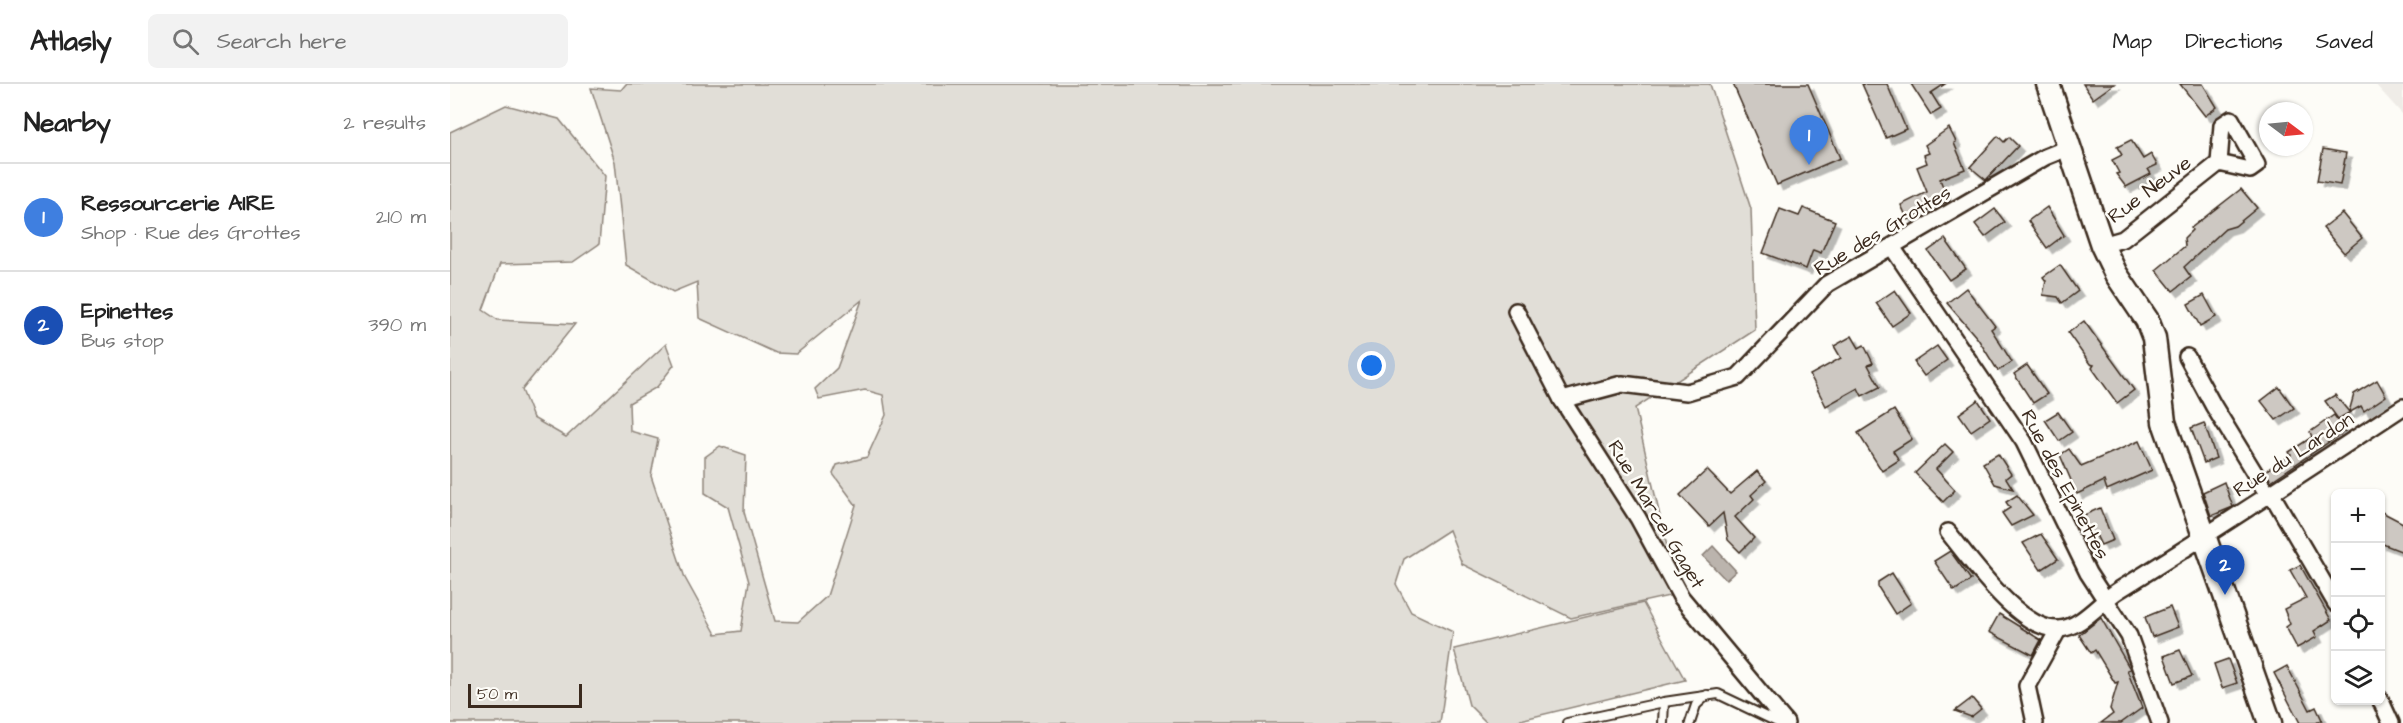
<!DOCTYPE html>
<html lang="en">
<head>
<meta charset="utf-8">
<style>
	:root { --surface:#fff; --page:#f2f2f2; --text:#222; --muted:#767676; --line:#e0e0e0; --accent:#1f6fb2 }
	body { margin:0; font-family:"Architects Daughter",sans-serif; background:var(--page); color:var(--text) }
	.controls { position:absolute; right:18px; bottom:18px; display:grid; overflow:hidden; border-radius:9px; box-shadow:0 2px 4px #0004 }
	.controls button { width:54px; height:54px; display:grid; place-items:center; padding:0; border:0; border-bottom:2px solid var(--line); background:var(--surface); color:var(--text); font:30px sans-serif }
	.compass { position:absolute; left:1809px; top:18px; width:54px; height:54px; border-radius:50%; background:var(--surface); box-shadow:0 2px 4px #0004; rotate:106deg }
	.scale { position:absolute; left:18px; bottom:15px; width:114px; box-sizing:border-box; padding-left:6px; border:3px solid #3b2a1e; border-top:0; font-size:16px; line-height:21px; white-space:nowrap; color:#3b2a1e; -webkit-text-stroke:4px #fdfcf7; paint-order:stroke }
	.you { position:absolute; left:922px; top:282px; width:21px; height:21px; margin:-15px; border:4px solid #fff; border-radius:50%; background:#1a73e8; box-shadow:0 0 0 9px #1a73e833 }
	.badge { display:grid; place-items:center; width:39px; height:39px; border-radius:50%; background:var(--accent); color:#fff; font-size:20px; font-weight:700 }
	.pin { position:absolute; translate:-50% -50px; filter:drop-shadow(0 2px 3px #0008) }
	.pin::after { content:''; position:absolute; top:32px; width:21px; height:18px; background:inherit; clip-path:polygon(0 0,100% 0,50% 100%) }
	.list { margin:0; padding:0; list-style:none }
	h2 { display:flex; justify-content:space-between; align-items:center; height:78px; margin:0; padding:0 24px; font-size:26px }
	h2 small { font-size:20px; font-weight:400; color:var(--muted) }
	.list li { display:grid; grid-template-columns:39px 1fr auto; gap:18px; align-items:center; box-sizing:border-box; height:108px; padding:0 24px; border-top:2px solid var(--line) }
	.list b { display:block; font-size:22px; white-space:nowrap }
	.list p { margin:0; font-size:20px; white-space:nowrap; color:var(--muted) }
	.list em { font-size:20px; font-style:normal; color:var(--muted) }
	.icon { flex:none; width:33px; height:33px; fill:none; stroke:currentColor; stroke-width:2; stroke-linecap:round; stroke-linejoin:round }
	.map { position:relative; flex:none; width:1953px; height:639px; overflow:hidden }
	header { display:flex; align-items:center; gap:36px; box-sizing:border-box; height:84px; padding:0 30px; background:var(--surface); border-bottom:2px solid var(--line) }
	header strong { font-size:28px }
	nav { display:flex; gap:33px; margin-inline-start:auto; font-size:21px }
	.search { width:420px; height:54px; background:var(--page); display:flex; align-items:center; gap:15px; box-sizing:border-box; padding:0 21px; border-radius:9px; color:var(--muted); font-size:22px }
	main { display:flex }
	aside { flex:1; background:var(--surface) }
	.map>svg:first-child { display:block }
	.built { fill:#efece7 }
	.green { fill:#e1ded7; stroke:#8e847a; stroke-width:1.5 }
	.water { fill:#bbb4ad; stroke:#887d74; stroke-width:1.5 }
	.building { fill:#cdc8c2; stroke:#3b2a1e; stroke-width:1.5; filter:url(#shadow) }
	.lines { fill:none; stroke-linecap:round; stroke-linejoin:round }
	.service-casing { stroke:#3b2a1e; stroke-width:12 }
	.minor-casing { stroke:#3b2a1e; stroke-width:20 }
	.secondary-casing { stroke:#3b2a1e; stroke-width:27 }
	.service { stroke:#fdfcf7; stroke-width:8 }
	.minor { stroke:#fdfcf7; stroke-width:15 }
	.secondary { stroke:#fdfcf7; stroke-width:22 }
	.labels { text-anchor:middle; stroke-width:5; stroke-linejoin:round; paint-order:stroke }
	.street-label { font-size:20px; fill:#3b2a1e; stroke:#fdfcf7 }
</style>
</head>
<body>
<header>
<strong>Atlasly</strong>
<div class="search"><svg class="icon" aria-label="search" viewBox="0 0 24 24"><circle cx="10" cy="10" r="6"/><path d="M15 15l6 6"/></svg>Search here</div>
<nav><a>Map</a><a>Directions</a><a>Saved</a></nav>
</header>
<main>
<aside>
<h2>Nearby<small>2 results</small></h2>
<ul class="list">
<li><span class="badge" style="background:#3f7fe0">1</span><div><b>Ressourcerie AIRE</b><p>Shop · Rue des Grottes</p></div><em>210 m</em></li>
<li><span class="badge" style="background:#1a4fb4">2</span><div><b>Epinettes</b><p>Bus stop</p></div><em>390 m</em></li>
</ul>
</aside>
<div class="map">
<svg width="1953" height="639" viewBox="0 0 1953 639">
	<defs>
		<filter id="shadow"><feDropShadow dx="5.5" dy="5.5" stdDeviation="0" flood-color="#0004"/></filter>
	</defs>
	<rect width="100%" height="100%" fill="#fdfcf7"/>
	<filter id="ink" filterUnits="userSpaceOnUse"><feTurbulence type="fractalNoise" baseFrequency=".0167" numOctaves="2"/><feDisplacementMap in="SourceGraphic" scale="12" xChannelSelector="R" yChannelSelector="G"/><feConvolveMatrix kernelMatrix="1 2 1 2 8 2 1 2 1" color-interpolation-filters="sRGB"/></filter>
	<g filter="url(#ink)">
		<path class="built" d="M1925,0h28v31z"/>
		<g class="green">
			<path d="M176,0h1084l41,125 4,121 -120,78 43,186 -107,24 -109,-54 -13,-34 -45,29 -8,25 15,28 42,20 -13,91h-990v-591l56,-27 53,14 46,57 -6,68 -26,18 -73,2 -17,46 15,10 77,4 -53,66 11,28 33,19 100,-93 8,21 -17,22 -28,16 1,28 28,8 -7,37 34,102 31,56 25,-3 8,-49 -21,-75 -23,-14v-36l15,-11 26,9 -2,57 31,109 23,1 29,-26 29,-91 -23,-31 4,-9 30,-8 19,-42 -3,-20 -18,-5 -46,9 -4,-10 22,-21 25,-68 -66,54 -20,-1 -77,-35 -2,-36 -24,10 -47,-27 -11,-103 -24,-74 30,2z"/>
			<path d="M1193,519l42,77 -177,43h-21l-18,-18 -15,-56z"/>
		</g>
		<path class="water" d="M1263,462l23,25 -10,9 -23,-24z"/>
		<g class="building">
			<path d="M1283,0h75l32,74 -63,27z"/>
			<path d="M1412,0h25l19,45 -20,9z"/>
			<path d="M1461,0h34l-14,9 10,16 -10,6z"/>
			<path d="M1633,0h31l-21,15z"/>
			<path d="M1730,0h23l14,23 -12,9z"/>
			<path d="M1499,44l7,14 -2,1 11,26 -25,10 8,22 -40,19 -7,-15 26,-13 -10,-25 10,-4 -3,-8 5,-2 -4,-8z"/>
			<path d="M1548,52l6,6 5,-5 9,9 -32,34 -16,-13z"/>
			<path d="M1681,56l12,19 8,-5 6,11 -9,4 3,5 -25,13 -10,-13 3,-1 -7,-13 10,-5 -5,-8z"/>
			<path d="M1873,65l23,4 -6,32 -23,-4z"/>
			<path d="M1791,105l16,19 -22,18 -10,3 -41,38 7,10 -18,14 -17,-21 29,-24 -1,-8 8,-8 -1,-2z"/>
			<path d="M1597,123l17,28 -17,13 -19,-27z"/>
			<path d="M1353,124l32,13 -14,32 -8,-3 -7,19 -43,-16 17,-44 19,7z"/>
			<path d="M1545,125l10,13 -20,15 -10,-13z"/>
			<path d="M1892,129l20,25 -18,15 -21,-25z"/>
			<path d="M1495,155l21,30 -17,11 -21,-29z"/>
			<path d="M1610,181l18,26 -16,12 -4,-6 -15,-2 3,-14 -3,-4z"/>
			<path d="M1516,204l29,38 -4,3 21,33 -14,9 -20,-32 -31,-36z"/>
			<path d="M1445,206l16,23 -19,13 -16,-23z"/>
			<path d="M1754,211l12,22 -16,9 -12,-22z"/>
			<path d="M1634,237l50,69 -17,13 -25,-35 2,-3 -4,-1 -22,-31z"/>
			<path d="M1402,252l7,12 5,-3 9,18 -5,2 12,22 -18,9 -4,-8 -32,18 -16,-31 31,-17 -7,-12z"/>
			<path d="M1487,262l10,14 -23,16 -10,-14z"/>
			<path d="M1577,281l20,29 -14,9 -19,-29z"/>
			<path d="M1927,296l9,16 -22,15 -3,-5 -23,13 -13,-18 10,-6 14,17 5,-18z"/>
			<path d="M1829,303l15,21 -18,12 -15,-19z"/>
			<path d="M1528,316l12,18 -19,13 -12,-17z"/>
			<path d="M1444,326l18,29 -19,12 6,9 -17,11 -24,-38z"/>
			<path d="M1608,328l14,20 -13,9 -14,-21z"/>
			<path d="M1884,331l11,16 -74,50 -6,-10 26,-16 -2,-3 23,-15 -2,-5z"/>
			<path d="M1754,339l12,35 -12,5 -13,-35z"/>
			<path d="M1689,357l13,29 -45,20 -3,-9 -27,13 -17,-39 9,-6 12,17z"/>
			<path d="M1495,360l8,8 -17,17 19,21 -12,12 -28,-29z"/>
			<path d="M1548,370l13,20 -5,4 7,11 -18,-5 -12,-21z"/>
			<path d="M1257,386l23,24 27,-23 9,10 -15,14 3,4 -19,18 19,21 -14,14 -12,-12 -5,-27 -14,13 -29,-31z"/>
			<path d="M1774,398l9,25 -22,9 -8,-24z"/>
			<path d="M1567,411l16,20 -22,11 -9,-13 8,-5 -4,-6z"/>
			<path d="M1650,424l13,32 -12,5 -6,-12 -6,3 -7,-15v-5z"/>
			<path d="M1930,427l23,12v29l-23,-9z"/>
			<path d="M1591,450l17,25 -17,11 -18,-27z"/>
			<path d="M1500,467l21,29 -17,11 -20,-30z"/>
			<path d="M1850,481l31,55 -17,11 3,6 -20,11 -11,-21 4,-3 -6,-15 22,-11 -16,-28z"/>
			<path d="M1442,489l19,30 -16,11 -17,-27v-5z"/>
			<path d="M1720,523l8,20 -26,10 -7,-20z"/>
			<path d="M1549,530l42,26 -8,15 -44,-23z"/>
			<path d="M1651,534l29,51 -3,1 15,38 -21,15h-20l12,-9 -3,-5 8,-27 -3,1 -20,-33 -4,3 -12,-18z"/>
			<path d="M1730,566l12,26 -18,7 -10,-27z"/>
			<path d="M1778,575l9,24 -15,5 -8,-24z"/>
			<path d="M1837,582l23,44 6,-3 6,13 -6,3h-16l-26,-50z"/>
			<path d="M1522,614l9,11 -10,8 -16,-6z"/>
		</g>
		<g class="lines">
			<defs>
				<g id="service">
					<path d="M1117,639l97,-21 54,-8 61,29"/>
					<path d="M1213,639l1,-21"/>
					<path d="M1240,639l6,-18 11,-10"/>
				</g>
				<g id="minor">
					<path d="M1652,161l21,-6 96,-76 3,-38 9,-6 26,46 -7,5 -31,-7"/>
					<path d="M1442,163l132,195 64,131 41,63 31,87"/>
					<path d="M1066,227l46,89 76,118 43,79 105,126"/>
					<path d="M1737,273l26,48 52,85 9,8 62,106"/>
					<path d="M1112,316l60,-16 65,8 51,-15 89,-93 218,-127 25,-10"/>
					<path d="M1498,448c22,27 73,100 111,97 22,-1 42,-28 60,-39 96,-59 190,-121 284,-183"/>
					<path d="M1930,615l11,24"/>
					<path d="M1585,639l-8,-37 31,-56"/>
				</g>
				<path id="secondary" d="M1598,0l54,161 14,29 31,46 7,18 10,84 106,301"/>
			</defs>
			<use href="#service" class="service-casing"/>
			<use href="#minor" class="minor-casing"/>
			<use href="#secondary" class="secondary-casing"/>
			<use href="#service" class="service"/>
			<use href="#minor" class="minor"/>
			<use href="#secondary" class="secondary"/>
		</g>
	</g>
	<g class="labels">
		<g class="street-label">
			<text transform="translate(1699 105) rotate(-37)" y="7">Rue Neuve</text>
			<text transform="translate(1432 146) rotate(-31)" y="7">Rue des Grottes</text>
			<text transform="translate(1843 370) rotate(-33)" y="7">Rue du Lardon</text>
			<text transform="translate(1616 400) rotate(62)" y="7">Rue des Epinettes</text>
			<text transform="translate(1207 430) rotate(59)" y="7">Rue Marcel Gaget</text>
		</g>
	</g>
</svg>
<div class="controls">
<button>+</button>
<button>−</button>
<button><svg class="icon" aria-label="locate" viewBox="0 0 24 24"><circle cx="12" cy="12" r="6"/><path d="M12 2v4M12 18v4M2 12h4M18 12h4"/></svg></button>
<button><svg class="icon" aria-label="layers" viewBox="0 0 24 24"><path d="M12 4l9 5-9 5-9-5zM3 14l9 5 9-5"/></svg></button>
</div>
<svg class="compass" viewBox="-18 -18 36 36"><path d="M0-13l5 13h-10z" fill="#e53935"/><path d="M0 13l5-13h-10z" fill="#767676"/></svg>
<div class="scale">50 m</div>
<div class="you"></div>
<div class="pin badge" style="left:1359px;top:81px;background:#3f7fe0">1</div>
<div class="pin badge" style="left:1775px;top:511px;background:#1a4fb4">2</div>
</div>
</main>
</body>
</html>
